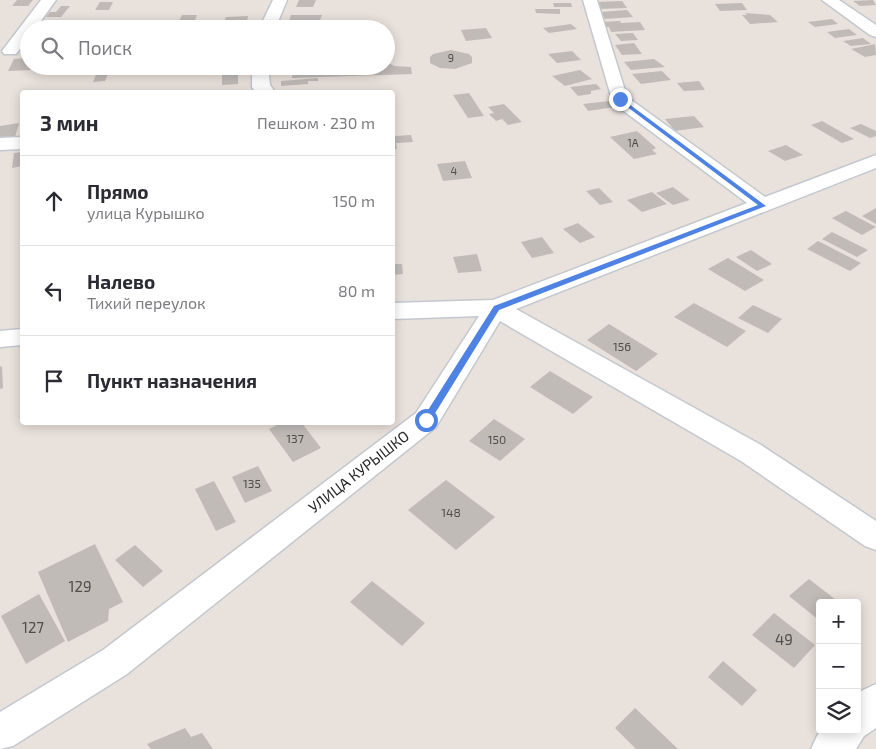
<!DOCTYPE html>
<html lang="ru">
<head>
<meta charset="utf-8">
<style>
	:root { --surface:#fff; --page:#f2f2f3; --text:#2b2b33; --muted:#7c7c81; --line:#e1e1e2 }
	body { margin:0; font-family:"Exo 2",sans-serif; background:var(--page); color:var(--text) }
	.controls { position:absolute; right:15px; bottom:15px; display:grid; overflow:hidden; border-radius:5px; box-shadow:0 2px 12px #0003 }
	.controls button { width:45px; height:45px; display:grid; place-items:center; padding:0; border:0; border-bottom:1px solid var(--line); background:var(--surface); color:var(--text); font:25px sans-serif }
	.stop { position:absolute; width:15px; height:15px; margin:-11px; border:4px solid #4e82e3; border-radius:50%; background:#fff }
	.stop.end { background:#4e82e3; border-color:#fff; box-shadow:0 1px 5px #0008 }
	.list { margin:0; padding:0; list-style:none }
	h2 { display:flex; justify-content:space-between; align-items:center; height:65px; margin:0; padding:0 20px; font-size:21px }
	h2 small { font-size:16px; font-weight:400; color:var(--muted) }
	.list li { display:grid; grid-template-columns:32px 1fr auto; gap:15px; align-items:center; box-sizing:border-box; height:90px; padding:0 20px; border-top:1px solid var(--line) }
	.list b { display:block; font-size:19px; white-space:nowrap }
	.list p { margin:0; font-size:16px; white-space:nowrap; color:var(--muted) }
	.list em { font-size:16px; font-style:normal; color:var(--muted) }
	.icon { flex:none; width:28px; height:28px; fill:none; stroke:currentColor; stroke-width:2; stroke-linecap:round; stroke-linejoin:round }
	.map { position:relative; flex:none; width:876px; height:749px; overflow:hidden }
	.search { position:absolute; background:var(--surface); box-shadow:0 2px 12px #0003; left:20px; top:20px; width:375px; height:55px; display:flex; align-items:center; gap:12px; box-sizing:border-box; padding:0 18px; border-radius:28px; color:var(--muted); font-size:19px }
	.panel { position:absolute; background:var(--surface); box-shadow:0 2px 12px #0003; left:20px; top:90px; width:375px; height:335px; border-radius:5px }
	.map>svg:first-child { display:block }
	.building { fill:#c1bbb8 }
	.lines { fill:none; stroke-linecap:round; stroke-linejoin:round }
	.minor-casing { stroke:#c3c8d0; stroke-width:3 }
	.minor { fill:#fff; fill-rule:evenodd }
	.route { fill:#4e82e3 }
	.labels { text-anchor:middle; stroke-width:4; stroke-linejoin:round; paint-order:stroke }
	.far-number-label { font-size:11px; fill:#4e4d4c }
	.number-label { font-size:12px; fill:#4e4d4c }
	.street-label { font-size:15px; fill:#282828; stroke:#fff }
	.near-number-label { font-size:15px; fill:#4e4d4c }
</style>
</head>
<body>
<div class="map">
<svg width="876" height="749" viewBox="0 0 876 749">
	<rect width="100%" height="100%" fill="#e9e1db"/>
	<g class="building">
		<path d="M17,0h16l-5,6h-16z"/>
		<path d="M299,0h17l-3,7h-17z"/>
		<path d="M873,0l3,5 -16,1 -7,-5z"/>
		<path d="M622,1l5,7 -28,1 -4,-7z"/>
		<path d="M100,2h13l-4,8h-14z"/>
		<path d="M553,3h18l1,4h-18z"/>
		<path d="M742,3l5,7 -27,1 -5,-7z"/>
		<path d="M61,6h9l-9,11h-15l4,-5h6z"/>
		<path d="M535,9h25v5l-24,-1z"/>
		<path d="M627,10l6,7 -28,2 -5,-7z"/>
		<path d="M745,13l25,2 8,7 -28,2 -8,-9h5z"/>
		<path d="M182,15h15l-3,8h-16z"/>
		<path d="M291,15h31l-2,5 -31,1z"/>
		<path d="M248,16l-1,5 -23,1 2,-5z"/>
		<path d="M832,19l6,5 -23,3 -7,-5z"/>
		<path d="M43,21h15l-5,7h-15z"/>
		<path d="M72,21h23l-5,7h-23z"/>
		<path d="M620,21l1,2 19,-1 5,8 -34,2 -2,-5h-6l-3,-5z"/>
		<path d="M571,24l6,5 -28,4 -6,-5z"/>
		<path d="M486,28l6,10 -26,3 -5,-11z"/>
		<path d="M849,29l8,6 -22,3 -8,-6z"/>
		<path d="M633,33l5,7 -17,1 -6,-7z"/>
		<path d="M863,38l8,6 -20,2 -8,-5z"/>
		<path d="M634,43l8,11 -20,1 -7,-10z"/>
		<path d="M875,44l1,11 -11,2 -14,-8z"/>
		<path d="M451,50l18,4 3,3v6l-17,6 -15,-1 -10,-5v-6l3,-3z"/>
		<path d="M572,51l9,9 -24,3 -9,-9z"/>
		<path d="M29,58v8h4l-2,4 -23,1 6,-12z"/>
		<path d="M654,59l11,8 -34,3 -7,-8z"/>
		<path d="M386,61l8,5 17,1 1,7 -120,4 1,-12h93z"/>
		<path d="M54,66h15l-2,5 -15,1z"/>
		<path d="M99,67h12l-6,14 -12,1z"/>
		<path d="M580,70l12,9 -27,7 -13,-10z"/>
		<path d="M662,71l9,9 -30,4 -9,-10z"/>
		<path d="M238,74v10l-16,1v-10z"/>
		<path d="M318,78v3h-10v3l-27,2v-5z"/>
		<path d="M699,81l6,9 -21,1 -7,-8z"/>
		<path d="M596,84l5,5 -10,2v3l-13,2 -8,-9z"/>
		<path d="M469,93l15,23 -16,2 -15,-23z"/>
		<path d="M609,101l6,6 -27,4 -5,-7z"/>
		<path d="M504,104l18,18 -14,3 -6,-6 -6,2 -7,-7 5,-1 -6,-6z"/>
		<path d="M694,116l10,11 -29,4 -10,-12z"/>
		<path d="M822,121l32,18 -12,4 -31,-18z"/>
		<path d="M19,123l-4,14 -15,1v-12z"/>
		<path d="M861,124l15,7v5l-6,2 -20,-10z"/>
		<path d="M392,131h2l1,5 16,-1 2,7 -17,1 1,6h-5z"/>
		<path d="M637,131l19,17 -4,2 5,4 -23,5 -24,-22z"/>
		<path d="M786,145l17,10 -18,6 -17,-10z"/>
		<path d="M22,152v14l-10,2 2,-15z"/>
		<path d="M465,161l7,17 -29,3 -6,-17z"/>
		<path d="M673,187l17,13 -17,5 -17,-12z"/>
		<path d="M599,188l14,14 -13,3 -14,-14z"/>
		<path d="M652,192l15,12 -25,8 -15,-12z"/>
		<path d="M876,208v16l-14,-8z"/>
		<path d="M846,211l30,16 -14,8 -30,-17z"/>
		<path d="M578,223l17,14 -15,6 -17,-14z"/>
		<path d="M832,232l36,18 -11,7 -35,-18z"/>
		<path d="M542,237l12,16 -22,5 -11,-16z"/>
		<path d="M818,241l43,22 -11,8 -43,-22z"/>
		<path d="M751,250l21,14 -15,7 -21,-14z"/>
		<path d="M477,254l5,17 -24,2 -5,-16z"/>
		<path d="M728,258l36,22 -19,11 -37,-22z"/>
		<path d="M392,264h10l1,10 -11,1z"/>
		<path d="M694,303l52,28 -19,16 -53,-30z"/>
		<path d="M753,305l29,14 -14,14 -30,-15z"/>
		<path d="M609,324l49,30 -22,17 -49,-31z"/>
		<path d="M2,366l1,22 -3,1v-22z"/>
		<path d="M550,371l43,26 -20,17 -43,-27z"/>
		<path d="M494,419l31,20 -25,22 -31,-20z"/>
		<path d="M283,422h18l20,26 -28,14 -24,-33z"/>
		<path d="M258,466l14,25 -27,12 -13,-26z"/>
		<path d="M446,480l49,37 -39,33 -48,-40z"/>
		<path d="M214,481l22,41 -20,9 -21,-42z"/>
		<path d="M95,544l28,58 -14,7 -1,12 -40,21 -30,-70z"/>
		<path d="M135,545l28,26 -20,16 -28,-27z"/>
		<path d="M809,579l31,24h-20v18l-31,-25z"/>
		<path d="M372,581l53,42 -23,23 -52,-44z"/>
		<path d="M39,594l26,47 -39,23 -25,-48z"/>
		<path d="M774,613l41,32 -21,23 -42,-33z"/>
		<path d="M723,661l34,29 -15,16 -34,-29z"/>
		<path d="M635,708l43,41h-42l-21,-21z"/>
		<path d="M185,728l6,9 11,-4 11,16h-62l-4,-5z"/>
	</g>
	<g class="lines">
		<defs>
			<g id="minor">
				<path d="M41,0h15l-21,29h-6v8l-13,17h-12l-2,-3z"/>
				<path d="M273,0h14l-12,29h-16z"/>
				<path d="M583,0h14l30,97 138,100 111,-42v13l-360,141 245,136 115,76v29l-11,-4 -124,-85 -241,-140 -64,106 -309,247 -114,72 -13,3v-37l103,-62 313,-237 63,-97 -87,3v-16l101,-3 254,-97 -134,-100z"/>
				<path d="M822,0h17l37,25v12l-6,-2z"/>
				<path d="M252,66h16l2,19 5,7 -20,-1 -3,-4z"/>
				<path d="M22,137v12l-22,1v-12z"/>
				<path d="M22,329v16l-22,2v-16z"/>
				<path d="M876,684v44l-12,8 -8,13h-45l6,-13 5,-6h35v-35l6,-5z"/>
			</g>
		</defs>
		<use href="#minor" class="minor-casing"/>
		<use href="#minor" class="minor"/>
	</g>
	<path class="route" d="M618,98h3l145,108 -267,104 -70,113h-6v-5l71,-112 264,-101 -140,-105z"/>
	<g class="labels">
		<g class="far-number-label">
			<text x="451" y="62">9</text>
			<text x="633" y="147">1А</text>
			<text x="454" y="175">4</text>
		</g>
		<g class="number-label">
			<text x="622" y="351">156</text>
			<text x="295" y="443">137</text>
			<text x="497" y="444">150</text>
			<text x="252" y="488">135</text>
			<text x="451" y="517">148</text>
		</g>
		<g class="street-label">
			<text transform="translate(359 472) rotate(-38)" y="5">УЛИЦА КУРЫШКО</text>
		</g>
		<g class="near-number-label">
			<text x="80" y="592">129</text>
			<text x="33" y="633">127</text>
			<text x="784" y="645">49</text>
		</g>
	</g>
</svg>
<div class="controls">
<button>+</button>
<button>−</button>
<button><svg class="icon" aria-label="layers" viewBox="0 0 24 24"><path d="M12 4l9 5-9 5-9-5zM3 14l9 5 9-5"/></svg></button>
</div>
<div class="stop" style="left:426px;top:420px"></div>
<div class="stop end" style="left:620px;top:99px"></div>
<div class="search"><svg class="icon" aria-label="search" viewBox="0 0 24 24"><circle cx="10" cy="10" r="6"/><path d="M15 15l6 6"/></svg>Поиск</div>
<section class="panel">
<h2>3 мин<small>Пешком · 230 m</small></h2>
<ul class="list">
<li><svg class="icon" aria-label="ahead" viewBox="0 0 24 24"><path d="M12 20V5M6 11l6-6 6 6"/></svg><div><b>Прямо</b><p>улица Курышко</p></div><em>150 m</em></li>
<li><svg class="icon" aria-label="left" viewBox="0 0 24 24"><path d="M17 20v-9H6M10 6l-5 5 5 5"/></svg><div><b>Налево</b><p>Тихий переулок</p></div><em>80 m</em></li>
<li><svg class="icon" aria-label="arrive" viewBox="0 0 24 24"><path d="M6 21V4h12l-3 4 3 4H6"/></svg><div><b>Пункт назначения</b></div></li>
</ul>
</section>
</div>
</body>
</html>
